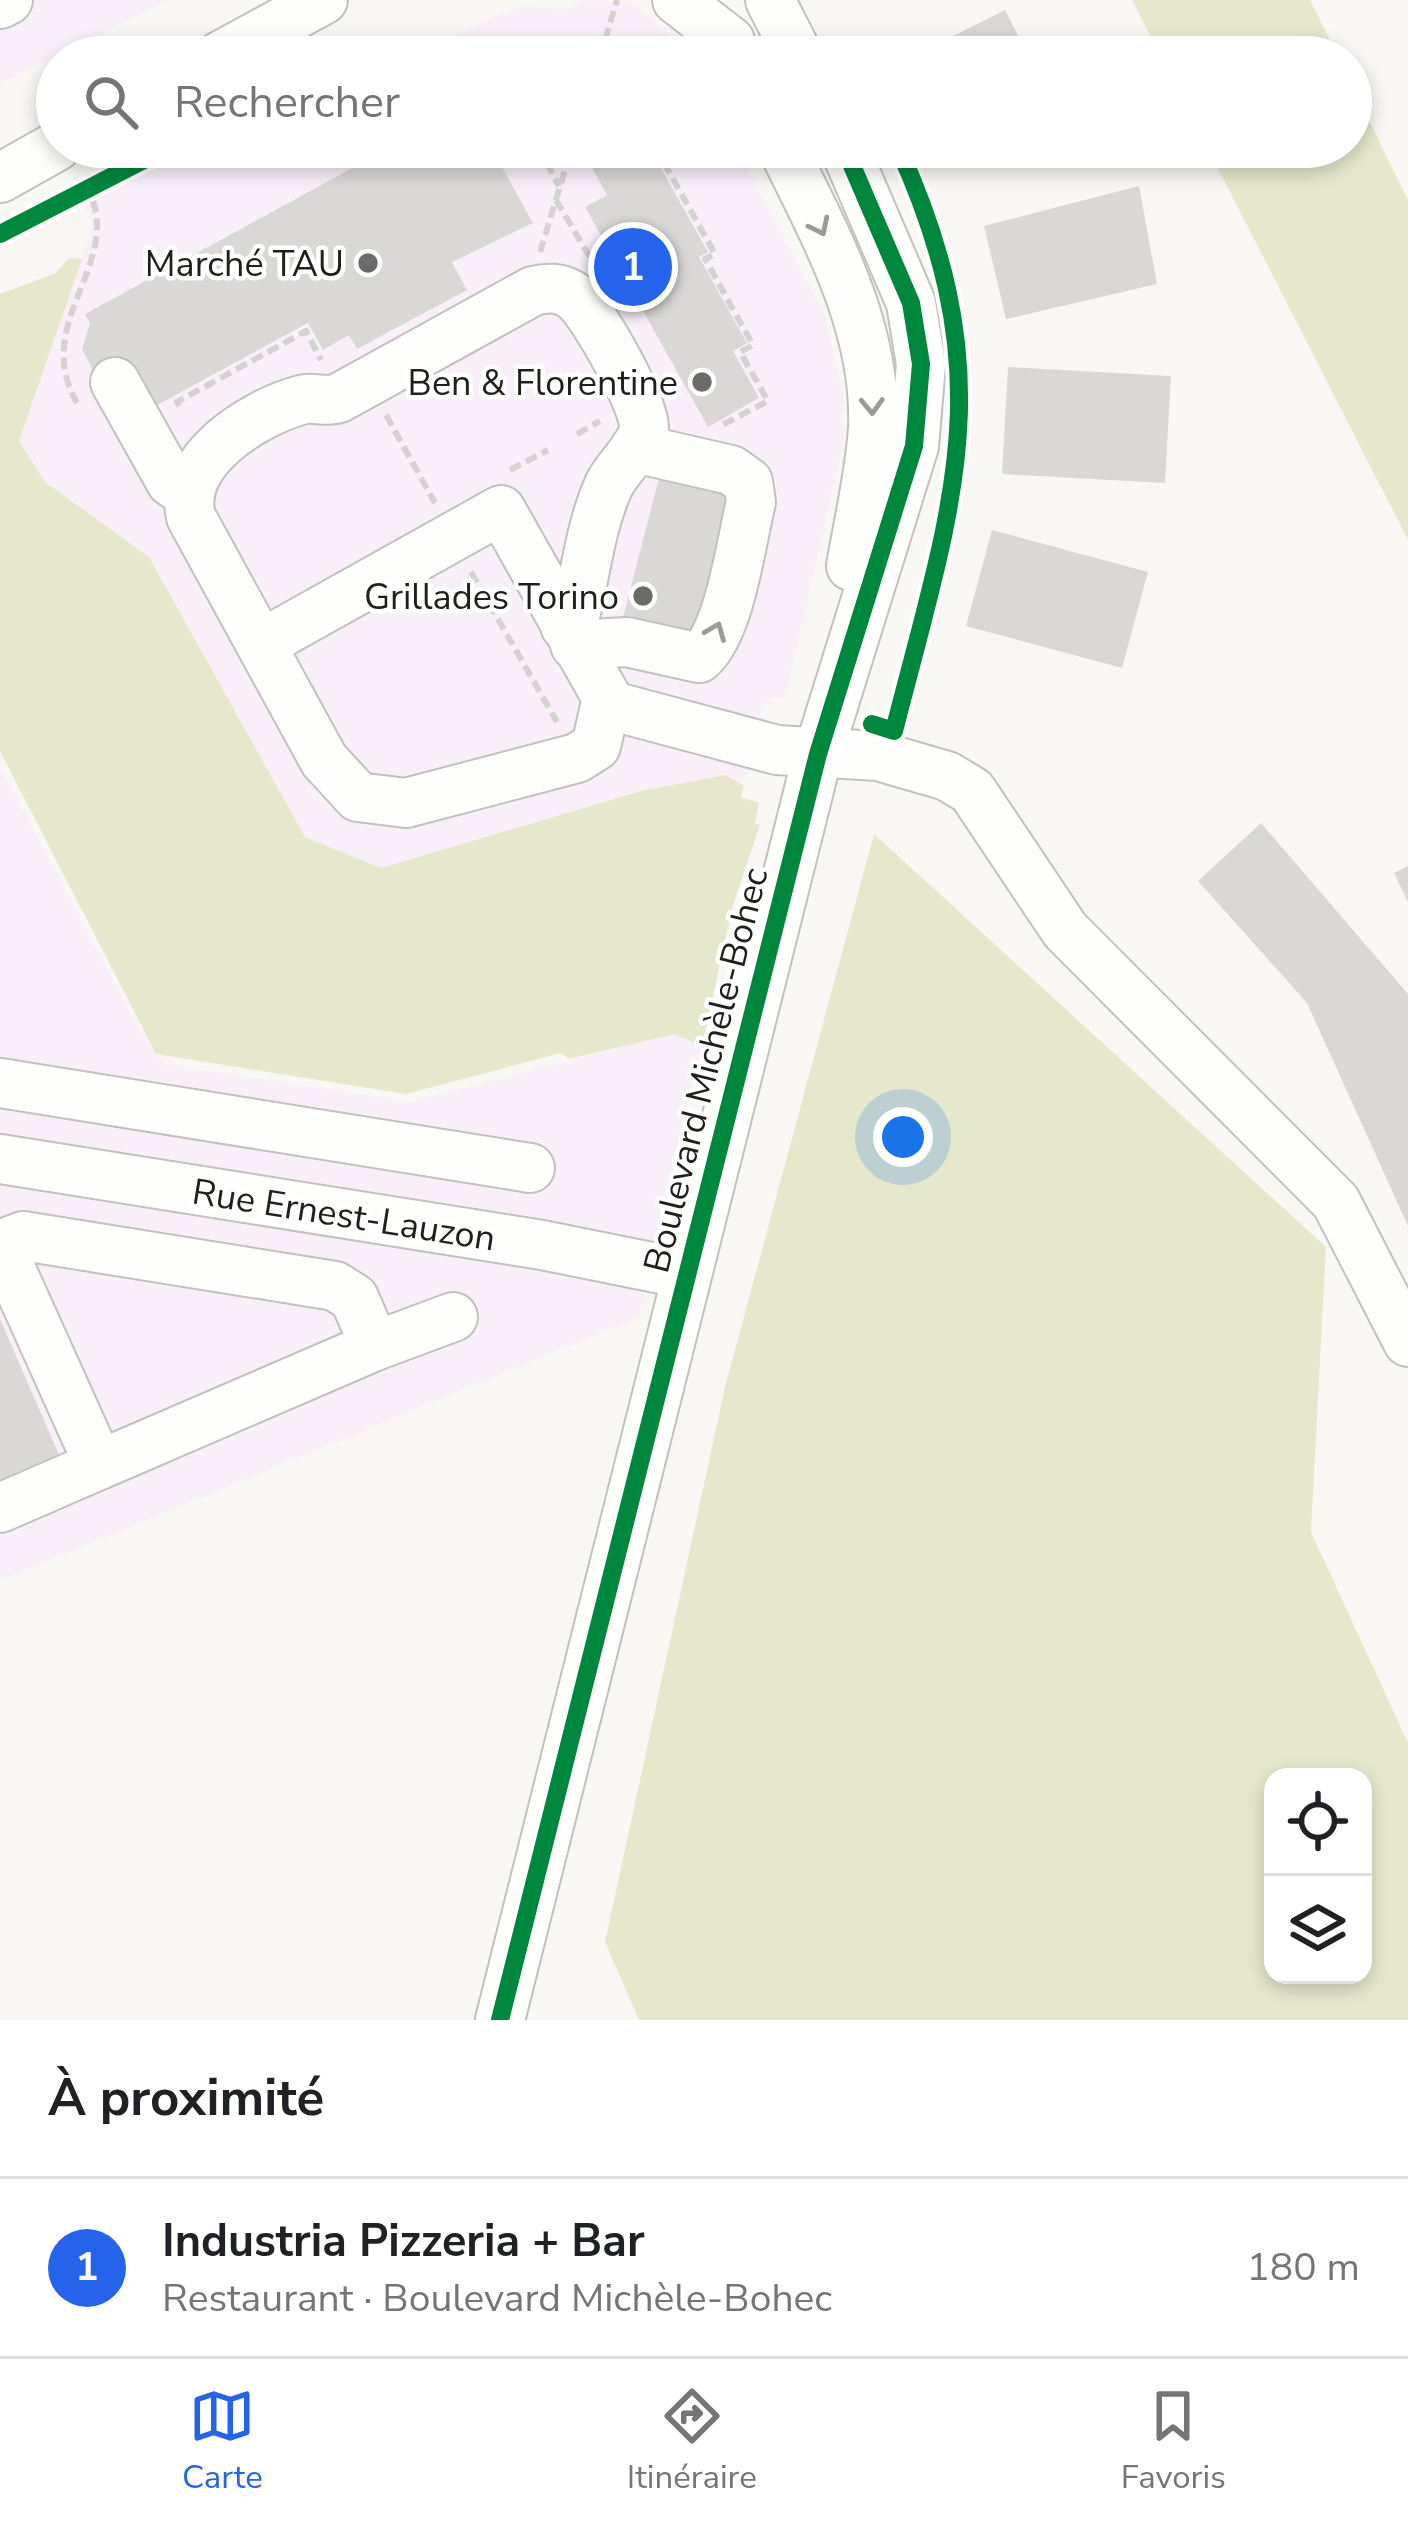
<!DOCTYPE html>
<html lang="fr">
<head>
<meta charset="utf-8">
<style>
	:root { --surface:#fff; --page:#f6f6f6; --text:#202124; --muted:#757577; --line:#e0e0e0; --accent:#2563eb }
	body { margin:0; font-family:"Nunito Sans",sans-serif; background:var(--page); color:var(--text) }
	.controls { position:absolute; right:36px; bottom:36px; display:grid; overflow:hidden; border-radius:24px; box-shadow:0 6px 18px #0003 }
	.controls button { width:108px; height:108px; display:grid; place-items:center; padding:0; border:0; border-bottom:3px solid var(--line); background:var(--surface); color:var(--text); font:60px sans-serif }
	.you { position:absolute; left:903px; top:1137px; width:42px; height:42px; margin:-30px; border:9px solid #fff; border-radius:50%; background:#1a73e8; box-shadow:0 0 0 18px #1a73e833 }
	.badge { display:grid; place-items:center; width:78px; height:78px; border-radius:50%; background:var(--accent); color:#fff; font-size:39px; font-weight:700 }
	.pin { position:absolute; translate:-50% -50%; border:6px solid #fff; box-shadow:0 3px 12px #0006 }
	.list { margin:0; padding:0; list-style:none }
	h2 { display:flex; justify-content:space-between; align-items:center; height:156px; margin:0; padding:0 48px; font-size:51px }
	h2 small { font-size:39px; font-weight:400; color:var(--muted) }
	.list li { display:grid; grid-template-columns:78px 1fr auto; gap:36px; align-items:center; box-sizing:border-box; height:180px; padding:0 48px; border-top:3px solid var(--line) }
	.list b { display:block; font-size:45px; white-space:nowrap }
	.list p { margin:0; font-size:39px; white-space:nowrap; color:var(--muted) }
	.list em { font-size:39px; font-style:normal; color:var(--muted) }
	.icon { flex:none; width:66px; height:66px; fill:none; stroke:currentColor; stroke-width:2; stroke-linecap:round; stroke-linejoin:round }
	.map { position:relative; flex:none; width:1408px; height:2020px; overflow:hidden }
	.search { position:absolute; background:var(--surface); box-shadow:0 6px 18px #0003; left:36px; right:36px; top:36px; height:132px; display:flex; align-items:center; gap:30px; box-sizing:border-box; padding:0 42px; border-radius:66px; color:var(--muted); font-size:45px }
	.sheet { height:336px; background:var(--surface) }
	nav { display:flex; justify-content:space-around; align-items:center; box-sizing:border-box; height:168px; border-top:3px solid var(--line); background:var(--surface); font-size:33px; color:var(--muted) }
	nav a { display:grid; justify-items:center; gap:6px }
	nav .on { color:var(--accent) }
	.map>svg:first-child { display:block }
	.commercial { fill:#f8eff9 }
	.green { fill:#e6e8cc; fill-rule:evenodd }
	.building { fill:#dad8d7 }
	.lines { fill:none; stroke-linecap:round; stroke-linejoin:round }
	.minor-casing { stroke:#c2c1be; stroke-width:52 }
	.path { stroke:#d4d3d2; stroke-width:6; stroke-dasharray:12 6; stroke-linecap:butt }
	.minor { stroke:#fefefd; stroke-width:48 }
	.cycleway-casing { stroke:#fff; stroke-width:26 }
	.cycleway { stroke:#00873e; stroke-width:18 }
	.oneway { stroke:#9a9a98 }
	.poi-dot { fill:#6c6b68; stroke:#fff; stroke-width:4.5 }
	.labels { text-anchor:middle; stroke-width:9; stroke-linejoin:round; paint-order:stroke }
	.poi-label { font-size:36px; fill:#201f1c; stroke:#fff; text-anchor:end }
	.street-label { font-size:36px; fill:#201f1c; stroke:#fff }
</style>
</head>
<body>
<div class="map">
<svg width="1408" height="2020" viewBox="0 0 1408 2020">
	<rect width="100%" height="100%" fill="#f9f7f4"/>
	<g class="commercial">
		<path d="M0,0h171l-171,83z"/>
		<path d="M587,0l46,3 33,27 19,27h-270l79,-41 29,-9 45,2z"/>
		<path d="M193,147h542l89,166 19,80 1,47 -59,259 -14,-3 -13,22 -15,65 -18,-8 -84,16 -260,77 -76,-31 -156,-280 -104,-75 -26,-42 71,-207 2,-16 -12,-16z"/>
		<path d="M0,766l138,261 26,37 246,38 265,-69 27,14 -63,270 -639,264z"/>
	</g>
	<g class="green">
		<path d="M1132,0h178l28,57h-177z"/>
		<path d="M1351,84l57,116v340l-201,-393h144z"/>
		<path d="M69,258l13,1 -63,182 26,41 104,75 156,280 76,31 260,-77 84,-16 19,10 -3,12 18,6 -4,21 5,1 -28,83 -30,139 -27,-13 -106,25 -8,-6 -155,41 -250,-40 -156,-303v-457l56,-21z"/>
		<path d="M874,834l452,413 -15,285 97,211v277h-769l-34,-78 120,-555zM1273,1777h90v198h-90z"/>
	</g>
	<g class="building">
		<path d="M1005,10l24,47h-118z"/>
		<path d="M391,147h100l42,76 -81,39 15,28 -110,59 -8,-14 -26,15 -15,-27 -162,88 -43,-22 -21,-40 8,-26 -5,-9z"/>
		<path d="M620,147h29l59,105 -9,5 48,86 -14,8 26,47 -51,29 -123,-220 22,-12 -17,-31z"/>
		<path d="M952,147h46l-37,19z"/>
		<path d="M1139,186l18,98 -151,35 -22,-93z"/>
		<path d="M1008,367l163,9 -6,107 -163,-9z"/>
		<path d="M661,470l71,18 -38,152 -72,-18z"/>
		<path d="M992,530l156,42 -26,96 -156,-42z"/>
		<path d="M1261,823l147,171v232l-101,-223 -109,-122z"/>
		<path d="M1408,866v36l-14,-29z"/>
		<path d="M0,1319l63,145 -63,27z"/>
	</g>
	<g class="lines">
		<defs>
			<g id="minor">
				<path d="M677,0l53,41"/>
				<path d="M770,0l29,57"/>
				<path d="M0,4l8,-4"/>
				<path d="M218,57l105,-57"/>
				<path d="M782,147c43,88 95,179 91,281 -3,46 -14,92 -22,138"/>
				<path d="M0,178l57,-32"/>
				<path d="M115,382l56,100 16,11"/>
				<path d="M261,644l240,-134 106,188 -11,48 -19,12 -171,45 -48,-6 -34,-37 -133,-243c-14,-56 62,-104 110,-117 13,-4 24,3 38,-2l194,-107c16,-4 31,-4 44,8 17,15 71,110 67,131 -5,21 -26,36 -35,55 -18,39 -23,86 -33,127l-11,14"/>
				<path d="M575,645l52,-3 72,16c31,-25 42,-116 52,-156l-3,-20 -17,-12 -96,-22"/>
				<path d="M609,705l168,45 101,6 69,20 25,15 93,139 271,272 72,140"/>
				<path d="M0,1083l530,85"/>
				<path d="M0,1159l542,86 144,29"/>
				<path d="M23,1236l312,50 19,12 21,48 -276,119 -99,-220z"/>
				<path d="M375,1346l78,-29"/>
				<path d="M0,1508l99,-43"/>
				<path d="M500,2020l318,-1266 96,-308 7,-82 -10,-61 -67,-156"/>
			</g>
		</defs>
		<use href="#minor" class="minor-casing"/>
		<g class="path">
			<path d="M600,57l17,-57"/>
			<path d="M1055,57l37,-17"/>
			<path d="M538,147l21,39"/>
			<path d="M655,147l60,107 -10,5 48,86 -13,7 28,49 -46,24"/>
			<path d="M570,157l20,7 5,-17"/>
			<path d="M556,200l35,59"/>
			<path d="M540,252l32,-105"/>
			<path d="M77,403c-48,-83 52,-142 9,-217"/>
			<path d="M179,406l-2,-4 129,-71 15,29"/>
			<path d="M386,415l49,88"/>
			<path d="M577,434l23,-13"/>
			<path d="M510,470l38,-20"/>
			<path d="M471,572l86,150"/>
		</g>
		<use href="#minor" class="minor"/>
		<defs>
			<g id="cycleway">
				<path d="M0,234l169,-87"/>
				<path d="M872,724l22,7c59,-231 109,-353 4,-584"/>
				<path d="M500,2020l318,-1266 96,-308 7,-82 -10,-61 -67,-156"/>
			</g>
		</defs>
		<use href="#cycleway" class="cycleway-casing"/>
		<use href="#cycleway" class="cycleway"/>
	</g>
	<defs><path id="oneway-chevron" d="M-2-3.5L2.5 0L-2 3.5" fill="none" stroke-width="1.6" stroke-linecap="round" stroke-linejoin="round" transform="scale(3)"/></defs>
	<g class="oneway">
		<use href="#oneway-chevron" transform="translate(820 227) rotate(64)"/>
		<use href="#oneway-chevron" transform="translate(872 406) rotate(88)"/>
		<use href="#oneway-chevron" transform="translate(716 631) rotate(-68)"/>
	</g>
	<g class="poi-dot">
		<circle cx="368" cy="263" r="12"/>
		<circle cx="702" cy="382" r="12"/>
		<circle cx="643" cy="596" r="12"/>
	</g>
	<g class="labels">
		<g class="poi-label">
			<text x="344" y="276">Marché TAU</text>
			<text x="678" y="395">Ben &amp; Florentine</text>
			<text x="619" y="609">Grillades Torino</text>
		</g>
		<g class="street-label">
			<text transform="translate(705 1070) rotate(-76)" y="13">Boulevard Michèle-Bohec</text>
			<text transform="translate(344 1214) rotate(9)" y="13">Rue Ernest-Lauzon</text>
		</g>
	</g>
</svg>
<div class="controls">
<button><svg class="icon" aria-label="locate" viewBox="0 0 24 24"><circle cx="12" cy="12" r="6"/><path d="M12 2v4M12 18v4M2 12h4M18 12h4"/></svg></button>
<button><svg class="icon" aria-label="layers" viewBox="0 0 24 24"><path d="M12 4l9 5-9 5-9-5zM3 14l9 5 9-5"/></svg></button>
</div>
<div class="you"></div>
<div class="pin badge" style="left:633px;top:267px">1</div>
<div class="search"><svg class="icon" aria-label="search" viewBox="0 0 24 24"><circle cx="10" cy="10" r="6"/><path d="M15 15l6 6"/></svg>Rechercher</div>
</div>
<section class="sheet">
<h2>À proximité<small></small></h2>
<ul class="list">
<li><span class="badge">1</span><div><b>Industria Pizzeria + Bar</b><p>Restaurant · Boulevard Michèle-Bohec</p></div><em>180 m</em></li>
</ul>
</section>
<nav>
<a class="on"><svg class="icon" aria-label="map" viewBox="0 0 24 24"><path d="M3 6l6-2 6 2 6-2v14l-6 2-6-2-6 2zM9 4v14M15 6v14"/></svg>Carte</a>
<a><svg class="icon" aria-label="directions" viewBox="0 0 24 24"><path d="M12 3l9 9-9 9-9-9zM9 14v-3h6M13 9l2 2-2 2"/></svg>Itinéraire</a>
<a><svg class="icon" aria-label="saved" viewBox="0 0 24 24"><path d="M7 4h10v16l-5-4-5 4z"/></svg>Favoris</a>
</nav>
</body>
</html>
